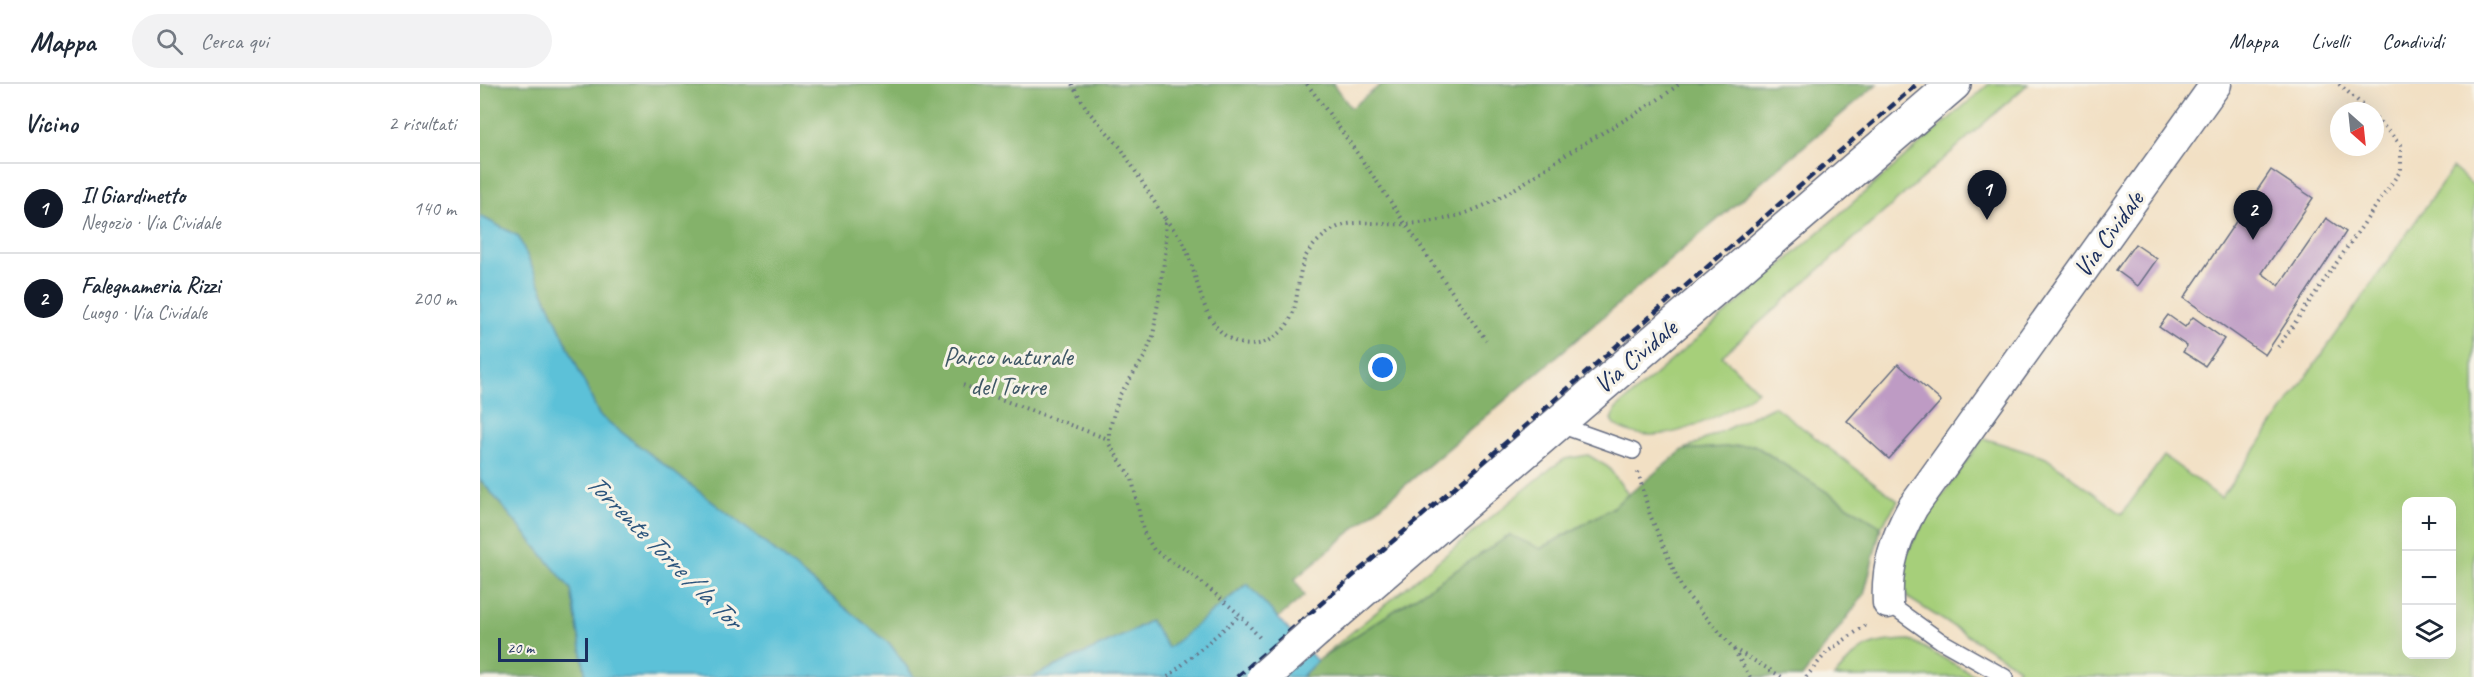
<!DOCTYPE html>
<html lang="it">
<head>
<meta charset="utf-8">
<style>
	:root { --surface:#fff; --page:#f2f2f3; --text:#1f2937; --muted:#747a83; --line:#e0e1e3; --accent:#111827 }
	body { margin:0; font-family:Caveat,sans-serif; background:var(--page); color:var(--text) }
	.controls { position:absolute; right:18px; bottom:18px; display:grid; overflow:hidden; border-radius:12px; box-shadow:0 6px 24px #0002 }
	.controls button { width:54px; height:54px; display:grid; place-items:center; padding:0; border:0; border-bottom:2px solid var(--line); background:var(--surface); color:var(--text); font:30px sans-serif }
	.compass { position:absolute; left:1850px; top:18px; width:54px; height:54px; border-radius:50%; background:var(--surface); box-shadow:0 6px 24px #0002; rotate:153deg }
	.scale { position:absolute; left:18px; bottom:15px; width:90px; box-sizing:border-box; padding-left:6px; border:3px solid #1b2f5e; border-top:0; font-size:16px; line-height:21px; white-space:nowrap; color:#1b2f5e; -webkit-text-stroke:4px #f7f3e8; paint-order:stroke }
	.you { position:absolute; left:903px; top:284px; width:21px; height:21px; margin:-15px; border:4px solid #fff; border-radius:50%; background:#1a73e8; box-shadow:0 0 0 9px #1a73e833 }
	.badge { display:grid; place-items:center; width:39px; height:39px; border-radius:50%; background:var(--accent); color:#fff; font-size:20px; font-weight:700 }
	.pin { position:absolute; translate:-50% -50px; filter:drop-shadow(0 2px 3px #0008) }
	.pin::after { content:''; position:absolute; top:32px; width:21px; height:18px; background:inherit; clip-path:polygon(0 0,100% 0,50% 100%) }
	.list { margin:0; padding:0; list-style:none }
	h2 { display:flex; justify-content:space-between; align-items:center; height:78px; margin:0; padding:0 24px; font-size:26px }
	h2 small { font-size:20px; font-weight:400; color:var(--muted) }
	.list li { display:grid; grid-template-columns:39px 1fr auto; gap:18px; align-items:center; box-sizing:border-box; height:90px; padding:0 24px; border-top:2px solid var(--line) }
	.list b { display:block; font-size:22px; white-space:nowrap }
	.list p { margin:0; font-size:20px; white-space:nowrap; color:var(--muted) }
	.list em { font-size:20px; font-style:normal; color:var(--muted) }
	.icon { flex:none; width:33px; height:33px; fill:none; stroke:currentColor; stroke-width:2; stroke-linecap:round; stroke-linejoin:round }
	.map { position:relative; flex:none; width:1994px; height:593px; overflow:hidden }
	header { display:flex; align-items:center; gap:36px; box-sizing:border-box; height:84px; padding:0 30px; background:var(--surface); border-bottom:2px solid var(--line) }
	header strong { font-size:28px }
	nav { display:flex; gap:33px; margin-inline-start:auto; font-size:21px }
	.search { width:420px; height:54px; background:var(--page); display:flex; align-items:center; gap:15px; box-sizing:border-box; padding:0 21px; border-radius:33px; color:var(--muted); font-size:22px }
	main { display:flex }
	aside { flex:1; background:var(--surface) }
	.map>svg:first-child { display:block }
	.green { fill:#a6cf7a; stroke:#607f6c; stroke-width:1.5; fill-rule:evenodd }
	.forest { fill:#84b26a; stroke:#507064; stroke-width:1.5 }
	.water { fill:#5bc1d8; stroke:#3b789b; stroke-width:1.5 }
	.building { fill:#be9bc4 }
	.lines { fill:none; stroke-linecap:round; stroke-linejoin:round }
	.service-casing { stroke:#666d82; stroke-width:18 }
	.minor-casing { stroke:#666d82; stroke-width:33 }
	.primary-casing { stroke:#666d82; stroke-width:36 }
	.path { stroke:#666d82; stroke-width:4; stroke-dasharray:1.5 4.5; stroke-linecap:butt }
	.service { stroke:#fff; stroke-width:15 }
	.minor { stroke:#fff; stroke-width:30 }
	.primary { stroke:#fff; stroke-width:33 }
	.rail { stroke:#1b2f5e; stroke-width:4.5; stroke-dasharray:9 4.5; stroke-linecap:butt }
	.primary-bridge-casing { stroke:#666d82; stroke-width:36; stroke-linecap:butt }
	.primary-bridge { stroke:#fff; stroke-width:33 }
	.labels { text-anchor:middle; stroke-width:6; stroke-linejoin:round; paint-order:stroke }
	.street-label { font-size:26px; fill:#1b2f5e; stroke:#f7f3e8 }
	.park-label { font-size:26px; fill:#3e5765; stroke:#f7f3e8 }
	.water-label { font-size:27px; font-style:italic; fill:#2b547c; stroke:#f7f3e8 }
</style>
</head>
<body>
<header>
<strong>Mappa</strong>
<div class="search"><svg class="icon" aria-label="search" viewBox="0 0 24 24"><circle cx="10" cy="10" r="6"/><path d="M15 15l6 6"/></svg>Cerca qui</div>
<nav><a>Mappa</a><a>Livelli</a><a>Condividi</a></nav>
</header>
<main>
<aside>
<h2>Vicino<small>2 risultati</small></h2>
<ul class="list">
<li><span class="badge">1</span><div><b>Il Giardinetto</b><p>Negozio · Via Cividale</p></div><em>140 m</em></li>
<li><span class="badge">2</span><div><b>Falegnameria Rizzi</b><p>Luogo · Via Cividale</p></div><em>200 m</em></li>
</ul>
</aside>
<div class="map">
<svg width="1994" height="593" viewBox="0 0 1994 593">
	<rect width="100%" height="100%" fill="#f7f3e8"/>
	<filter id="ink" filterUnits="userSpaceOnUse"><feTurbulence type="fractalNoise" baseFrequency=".0167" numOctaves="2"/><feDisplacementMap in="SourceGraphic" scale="12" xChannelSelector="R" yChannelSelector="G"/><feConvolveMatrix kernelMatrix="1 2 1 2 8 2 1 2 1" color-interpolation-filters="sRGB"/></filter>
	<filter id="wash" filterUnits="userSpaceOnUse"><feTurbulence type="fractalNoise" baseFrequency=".008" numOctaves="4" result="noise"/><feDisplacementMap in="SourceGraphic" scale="24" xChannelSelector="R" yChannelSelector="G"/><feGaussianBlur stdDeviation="1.35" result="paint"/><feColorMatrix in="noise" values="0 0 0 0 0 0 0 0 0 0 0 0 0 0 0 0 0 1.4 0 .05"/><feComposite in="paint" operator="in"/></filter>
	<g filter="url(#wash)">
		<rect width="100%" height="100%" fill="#f2e0c4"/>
		<g class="green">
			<path d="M1509,0h39l-306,272 36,35c-37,25 -101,63 -145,33l-2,-5 5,-10z"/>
			<path d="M1973,84l21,18v491h-461l6,-9 -111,-70 -7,-10 5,-34 23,-40 54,-76 63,20 76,56 42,-58 57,42zM1926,418h46v152h-46z"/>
			<path d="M1294,322l124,95 -17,26 -127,-82 -71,5z"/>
			<path d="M1108,371l20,12 20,27 -16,14 -72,41 -30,-14 -193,126 234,-193 14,-9z"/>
			<path d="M1430,556l68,37h-144c27,-32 34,-36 76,-37z"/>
		</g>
		<g class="forest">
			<path d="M0,0h853l18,24 31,-24h495l-582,495 9,17 -26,22 -32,-34 -78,65 -18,-29 -21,13 -97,44h-118l-24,-33 -154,-124 -137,-105 -81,-179 -38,-20z"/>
			<path d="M1274,361l127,82 -17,68 -62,82h-501l16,-16 193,-126 31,14 71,-41 71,-58z"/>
			<path d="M0,395l91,110 15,88h-106z"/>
		</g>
		<g class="water">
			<path d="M0,132l38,20 81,179 137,105 154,124 24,33h-328l-15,-88 -91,-110z"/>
			<path d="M767,500l70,77 -16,16h-269l97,-44 21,-13 18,28z"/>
		</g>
		<g id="blocks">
			<g class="building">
				<path d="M1791,86l42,28 -51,75 17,13 47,-68 20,14 -81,123 -81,-57z"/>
				<path d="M1655,160l22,15 -19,27 -22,-16z"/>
				<path d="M1688,231l17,12 8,-10 31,22 -19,27 -22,-14 4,-6 -28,-19z"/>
				<path d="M1418,280l43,37 -52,58 -42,-38z"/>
			</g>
		</g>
	</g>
	<g filter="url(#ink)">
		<use href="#blocks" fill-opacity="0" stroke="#666d82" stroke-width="1.5"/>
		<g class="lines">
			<defs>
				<g id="service">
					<path d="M1077,340l76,27"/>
					<path d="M1408,519l53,38 64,36"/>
				</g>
				<path id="minor" d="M1408,519c-2,-36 7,-64 25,-96l303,-423"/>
				<path id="primary" d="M837,546l637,-546"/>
			</defs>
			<use href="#service" class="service-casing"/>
			<use href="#minor" class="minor-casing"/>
			<use href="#primary" class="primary-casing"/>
			<g class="path">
				<path d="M592,0l16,27 33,37 44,71 1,30 -13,87 -8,20 -26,40 -10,35v13l23,35 11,52 11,19 40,26 46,39 20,23"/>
				<path d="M827,0c63,83 118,172 179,256"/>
				<path d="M1859,0l30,27"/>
				<path d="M685,135c6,7 14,16 19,25 16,34 16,89 59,100 9,2 19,0 27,-4 33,-19 23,-50 34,-80 5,-13 23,-29 36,-34 23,-7 44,0 67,-2 15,-1 31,-3 45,-7 41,-10 77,-38 112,-61 38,-25 79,-43 115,-72"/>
				<path d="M1798,263l123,-177v-25l-26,-28"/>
				<path d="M483,301l145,54"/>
				<path d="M1158,388l12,43 32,74 52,60 48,28"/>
				<path d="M1254,566l16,27"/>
				<path d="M688,593l72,-62"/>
				<path d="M1326,593l21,-25 42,-29"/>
			</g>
			<use href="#service" class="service"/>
			<use href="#minor" class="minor"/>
			<use href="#primary" class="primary"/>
			<path class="rail" d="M757,593l680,-593"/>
			<defs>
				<path id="primary-bridge" d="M784,593l53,-47"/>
			</defs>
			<use href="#primary-bridge" class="primary-bridge-casing"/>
			<use href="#primary-bridge" class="primary-bridge"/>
		</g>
	</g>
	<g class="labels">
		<g class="street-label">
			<text transform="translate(1628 150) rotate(-54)" y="9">Via Cividale</text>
			<text transform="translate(1155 272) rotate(-40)" y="9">Via Cividale</text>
		</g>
		<g class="park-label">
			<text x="528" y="281">Parco naturale<tspan x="528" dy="30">del Torre</tspan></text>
		</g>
		<g class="water-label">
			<text transform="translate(184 467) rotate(45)" y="9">Torrente Torre / la Tor</text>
		</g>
	</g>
</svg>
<div class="controls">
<button>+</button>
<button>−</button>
<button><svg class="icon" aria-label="layers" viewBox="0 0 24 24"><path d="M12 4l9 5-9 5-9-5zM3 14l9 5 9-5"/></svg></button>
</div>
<svg class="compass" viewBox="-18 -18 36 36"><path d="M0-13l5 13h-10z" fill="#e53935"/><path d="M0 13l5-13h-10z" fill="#747a83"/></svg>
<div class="scale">20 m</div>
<div class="you"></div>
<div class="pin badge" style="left:1507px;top:136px">1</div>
<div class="pin badge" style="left:1773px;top:156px">2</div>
</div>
</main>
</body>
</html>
